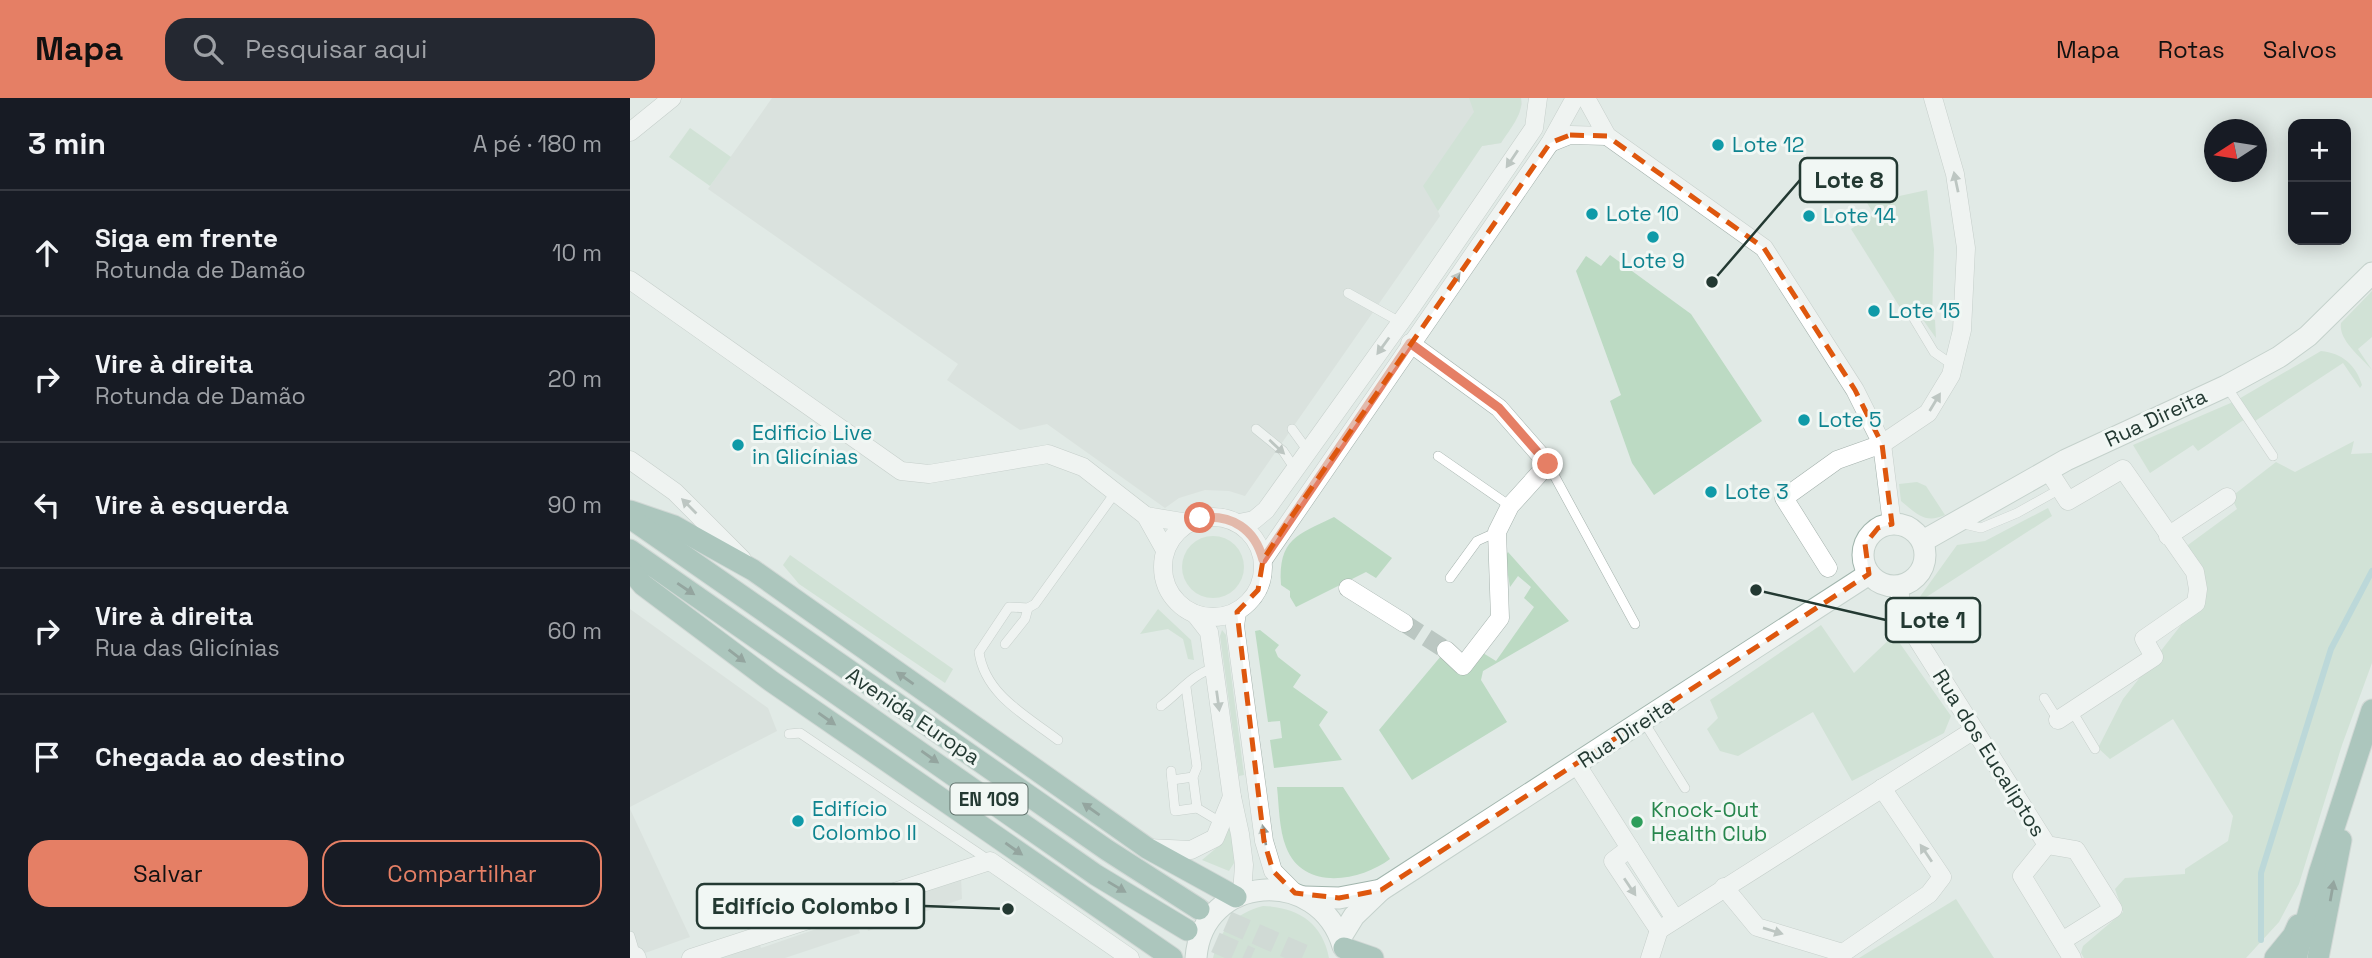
<!DOCTYPE html>
<html lang="pt">
<head>
<meta charset="utf-8">
<style>
	:root { --surface:#171b24; --page:#242831; --text:#f1f3f6; --muted:#9ea1a6; --line:#363941; --accent:#e57f65 }
	body { margin:0; font-family:"Space Grotesk",sans-serif; background:var(--page); color:var(--text) }
	.controls { position:absolute; right:21px; top:21px; display:grid; overflow:hidden; border-radius:14px; box-shadow:0 4px 18px #0003 }
	.controls button { width:63px; height:63px; display:grid; place-items:center; padding:0; border:0; border-bottom:2px solid var(--line); background:var(--surface); color:var(--text); font:35px sans-serif }
	.compass { position:absolute; left:1574px; top:21px; width:63px; height:63px; border-radius:50%; background:var(--surface); box-shadow:0 4px 18px #0003; rotate:258deg }
	.stop { position:absolute; width:21px; height:21px; margin:-16px; border:5px solid #e57f65; border-radius:50%; background:#fff }
	.stop.end { background:#e57f65; border-color:#fff; box-shadow:0 2px 7px #0008 }
	.list { margin:0; padding:0; list-style:none }
	h2 { display:flex; justify-content:space-between; align-items:center; height:91px; margin:0; padding:0 28px; font-size:30px }
	h2 small { font-size:23px; font-weight:400; color:var(--muted) }
	.list li { display:grid; grid-template-columns:46px 1fr auto; gap:21px; align-items:center; box-sizing:border-box; height:126px; padding:0 28px; border-top:2px solid var(--line) }
	.list b { display:block; font-size:26px; white-space:nowrap }
	.list p { margin:0; font-size:23px; white-space:nowrap; color:var(--muted) }
	.list em { font-size:23px; font-style:normal; color:var(--muted) }
	.actions { display:flex; gap:14px; padding:21px 28px }
	.actions a { flex:1; padding:16px 0; border:2px solid var(--accent); border-radius:21px; text-align:center; font-size:24px; color:var(--accent) }
	.actions .main { background:var(--accent); color:#111 }
	.icon { flex:none; width:38px; height:38px; fill:none; stroke:currentColor; stroke-width:2; stroke-linecap:round; stroke-linejoin:round }
	.map { position:relative; flex:none; width:1742px; height:860px; overflow:hidden }
	header { display:flex; align-items:center; gap:42px; box-sizing:border-box; height:98px; padding:0 35px; background:var(--accent); color:#111 }
	header strong { font-size:33px }
	nav { display:flex; gap:38px; margin-inline-start:auto; font-size:24px }
	.search { width:490px; height:63px; background:var(--page); display:flex; align-items:center; gap:18px; box-sizing:border-box; padding:0 24px; border-radius:21px; color:var(--muted); font-size:26px }
	main { display:flex }
	aside { flex:1; background:var(--surface) }
	.map>svg:first-child { display:block }
	.built { fill:#d0dad5 }
	.green { fill:#bcdac3 }
	.lines { fill:none; stroke-linecap:round; stroke-linejoin:round }
	.stream { stroke:#8ec4ca; stroke-width:6 }
	.minor-tunnel { stroke:#bbc7c2; stroke-width:18; stroke-dasharray:18 9; stroke-linecap:butt }
	.primary-tunnel { stroke:#bbc7c2; stroke-width:21; stroke-dasharray:21 10; stroke-linecap:butt }
	.service-casing { stroke:#a4b1ac; stroke-width:10 }
	.minor-casing { stroke:#a4b1ac; stroke-width:19 }
	.secondary-casing { stroke:#a1b5ad; stroke-width:23 }
	.primary-casing { stroke:#bdc4c2; stroke-width:23 }
	.service { stroke:#fff; stroke-width:9 }
	.minor { stroke:#fff; stroke-width:18 }
	.secondary { stroke:#fff; stroke-width:21 }
	.primary { stroke:#6a9c8d; stroke-width:21 }
	.oneway { fill:#919c98 }
	.oneway2 { fill:#355249 }
	.route { stroke:#e57f65; stroke-width:9 }
	.marked { fill:none; stroke:#de570e; stroke-width:5; stroke-dasharray:14 9; stroke-linejoin:round }
	.culture-dot { fill:#0f9aa8; stroke:#f1f7f4; stroke-width:2.5 }
	.leisure-dot { fill:#2e9e5b; stroke:#f1f7f4; stroke-width:2.5 }
	.labels { text-anchor:middle; stroke-width:6; stroke-linejoin:round; paint-order:stroke }
	.shield { fill:#f1f7f4; stroke:#61726c; stroke-width:2 }
	.shield-label { font-size:19px; font-weight:bold; fill:#233932 }
	.culture-label { font-size:21px; fill:#0d838f; stroke:#f1f7f4; text-anchor:start }
	.street-label { font-size:21px; fill:#233932; stroke:#f1f7f4 }
	.leisure-label { font-size:21px; fill:#27864d; stroke:#f1f7f4; text-anchor:start }
	.leader { fill:none; stroke:#233932; stroke-width:2.5 }
	.callout-dot { fill:#233932; stroke:#f1f7f4; stroke-width:2.5 }
	.callout { fill:#f1f7f4; stroke:#233932; stroke-width:2.5 }
	.callout-label { font-size:23px; text-anchor:middle; font-weight:bold; fill:#233932 }
</style>
</head>
<body>
<header>
<strong>Mapa</strong>
<div class="search"><svg class="icon" aria-label="search" viewBox="0 0 24 24"><circle cx="10" cy="10" r="6"/><path d="M15 15l6 6"/></svg>Pesquisar aqui</div>
<nav><a>Mapa</a><a>Rotas</a><a>Salvos</a></nav>
</header>
<main>
<aside>
<h2>3 min<small>A pé · 180 m</small></h2>
<ul class="list">
<li><svg class="icon" aria-label="ahead" viewBox="0 0 24 24"><path d="M12 20V5M6 11l6-6 6 6"/></svg><div><b>Siga em frente</b><p>Rotunda de Damão</p></div><em>10 m</em></li>
<li><svg class="icon" aria-label="right" viewBox="0 0 24 24"><path d="M7 20v-9h11M14 6l5 5-5 5"/></svg><div><b>Vire à direita</b><p>Rotunda de Damão</p></div><em>20 m</em></li>
<li><svg class="icon" aria-label="left" viewBox="0 0 24 24"><path d="M17 20v-9H6M10 6l-5 5 5 5"/></svg><div><b>Vire à esquerda</b></div><em>90 m</em></li>
<li><svg class="icon" aria-label="right" viewBox="0 0 24 24"><path d="M7 20v-9h11M14 6l5 5-5 5"/></svg><div><b>Vire à direita</b><p>Rua das Glicínias</p></div><em>60 m</em></li>
<li><svg class="icon" aria-label="arrive" viewBox="0 0 24 24"><path d="M6 21V4h12l-3 4 3 4H6"/></svg><div><b>Chegada ao destino</b></div></li>
</ul>
<div class="actions"><a class="main">Salvar</a><a>Compartilhar</a></div>
</aside>
<div class="map">
<svg width="1742" height="860" viewBox="0 0 1742 860">
	<rect width="100%" height="100%" fill="#e1eae6"/>
	<g class="built">
		<path d="M142,0h749l1,6 -3,10 -18,29 -19,3 -44,65 2,5 -195,280 -16,-5 -24,-1 -26,8 -14,10 -118,-84 -27,6 -73,-50 11,-16 -250,-175z"/>
		<path d="M0,511l138,99 9,23 -147,76z"/>
		<path d="M0,711l60,128 -59,21h-1z"/>
		<path d="M331,779l1,22 -94,32 -5,-18z"/>
		<path d="M224,818l6,17 -75,25h-68l42,-15 2,5z"/>
	</g>
	<g class="green">
		<path d="M839,0h52c2,17 -11,31 -20,45l-19,3 -44,65 -15,-25 51,-74z"/>
		<path d="M60,30l41,29 -21,29 -41,-29z"/>
		<path d="M1297,92l7,59 -2,70 3,1 1,18 -20,-28 -10,7 -55,-88 23,-15 -7,-11z"/>
		<path d="M980,157l81,59 71,107 -108,74 -22,-32 -22,-62 11,-6 -45,-124 10,-15 15,10z"/>
		<path d="M1742,193v46l-14,12 14,21c-11,-13 -34,-30 -31,-47z"/>
		<path d="M1691,253c21,2 35,14 41,34l-2,3 -17,-25 -91,60 -15,-23z"/>
		<path d="M1603,304l12,17 -47,32 -5,-6 -43,28 -17,-28z"/>
		<path d="M1724,343l-3,13 21,-1v210l-30,82 -43,139 -20,38 -33,36h-162l-3,-5 2,-7 40,-34 -8,-23 10,-11 60,-4v-5l43,-28 5,-25 -60,-97 -63,40 -12,-11 25,-49 84,-107 -19,-40v-7l49,-36 -6,-12 45,-35 19,10z"/>
		<path d="M1287,384l9,4 19,29c-20,9 -28,-1 -44,-14l-2,-17z"/>
		<path d="M1418,410l4,8 -138,89 43,-60 28,-4z"/>
		<path d="M704,419l58,41 -16,20 -10,-6 -70,35 -6,-10v-6l-9,-6c-3,-46 16,-50 53,-68z"/>
		<circle cx="583" cy="469" r="31"/>
		<path d="M878,454l61,69 -86,50 -2,9 26,42 -95,58 -33,-50 62,-74 42,-3 13,8 38,-54 -10,-9 7,-11 -13,-11 -8,11 -5,-30z"/>
		<path d="M160,457l163,114 -8,14 -146,-99 -16,-19z"/>
		<path d="M528,511l33,31 3,20 -6,-1 -5,-20 -15,-10 -28,5z"/>
		<path d="M1191,527l33,48 40,-38 57,81 -7,17 -92,48 -39,-69 -75,44 -18,-5 -13,-22 11,-11 -8,-18z"/>
		<path d="M592,532l4,5 18,140 -5,1 -19,-140z"/>
		<path d="M630,532l19,15 -4,5 3,7 23,18 -8,12 35,25 -9,13 23,35 -68,8 -4,-28 12,-2 -2,-17 -12,1 -13,-91z"/>
		<path d="M647,689h66l47,72c-29,22 -87,33 -104,-12 -7,-18 -7,-41 -9,-60z"/>
		<path d="M602,719l2,46 -5,8 -27,-11 19,-16z"/>
		<path d="M1326,801l38,59h-135z"/>
		<path d="M633,808c34,1 59,16 66,52h-116c7,-29 21,-44 50,-52z"/>
	</g>
	<g class="lines">
		<path class="stream" d="M1631,842v-67l70,-224 41,-78"/>
		<path class="minor-tunnel" d="M774,525l42,27"/>
		<g class="primary-tunnel">
			<path d="M569,811l112,49"/>
			<path d="M557,832l64,28"/>
		</g>
		<defs>
			<g id="service">
				<path d="M718,195l52,29"/>
				<path d="M1283,219l21,35 20,14"/>
				<path d="M1597,289l46,69"/>
				<path d="M626,331l27,22 12,18"/>
				<path d="M662,331l16,22"/>
				<path d="M808,358l72,50"/>
				<path d="M918,366l87,160"/>
				<path d="M1330,425l21,5 36,-15 43,-24"/>
				<path d="M820,480l27,-37 20,-9"/>
				<path d="M375,546l20,-25 3,-11"/>
				<path d="M556,589l11,80 -4,10 4,31 25,15"/>
				<path d="M1414,600l14,22"/>
				<path d="M531,608c18,-13 31,-32 53,-38"/>
				<path d="M1442,613l23,38"/>
				<path d="M1014,624l41,66"/>
				<path d="M159,636l11,-1 190,128"/>
				<path d="M428,642c-31,-24 -73,-45 -79,-88l30,-45 19,1 7,-4 80,-111"/>
				<path d="M541,673l4,40 22,-3"/>
				<path d="M542,682l21,-3"/>
				<path d="M0,838l6,20"/>
			</g>
			<g id="minor">
				<path d="M956,0l21,38 157,112 91,142 27,54 10,80"/>
				<path d="M0,34l42,-34"/>
				<path d="M920,45l20,-8 37,1"/>
				<path d="M0,182l271,191 28,3 119,-20 35,13 63,49 19,34"/>
				<path d="M780,245l89,65 49,56 -38,42 -13,26 3,86 -37,48 -17,-16"/>
				<path d="M0,362l45,32 67,67"/>
				<path d="M1418,372l20,31 55,-32 72,103 3,17 -2,14 -52,36 10,18 -96,63"/>
				<path d="M516,418l42,7"/>
				<circle cx="583" cy="469" r="50"/>
				<path d="M609,425l15,-3 12,-10 147,-205 121,-177 4,-30"/>
				<path d="M1538,438l59,-39"/>
				<path d="M633,462l287,-417 25,-45"/>
				<path d="M1198,470l-44,-70 53,-38 45,-16 46,-31 23,-38 11,-45 4,-82 -11,-74 -22,-76"/>
				<path d="M1269,488l3,29 145,230 29,5 37,59 -51,32"/>
				<path d="M718,490l56,35"/>
				<path d="M607,514l-2,14 29,215 9,30 22,22"/>
				<path d="M565,516l14,18 23,165 8,37 4,31 -2,29"/>
				<path d="M947,667l98,154"/>
				<path d="M1417,747l-25,31 50,82"/>
				<path d="M517,750l44,2 24,-12 17,-41"/>
				<path d="M1000,750l-17,13 46,69"/>
				<path d="M1094,789l33,40 86,26 86,-59 13,-17 -60,-89"/>
				<path d="M1029,832l315,-200"/>
				<path d="M6,858l1,2"/>
				<path d="M61,860l299,-97 140,97"/>
				<path d="M1020,860l9,-28"/>
			</g>
			<g id="secondary">
				<circle cx="1264" cy="457" r="31"/>
				<path d="M1293,443l143,-81 160,-74 53,-29 29,-21 64,-63"/>
				<path d="M674,799l35,1 42,-8"/>
				<path d="M711,839l13,-21 27,-26 488,-316"/>
				<path d="M566,860c6,-84 123,-93 147,-12"/>
			</g>
			<g id="primary">
				<path d="M0,413l44,15 79,44 394,278 89,49"/>
				<path d="M0,420l477,332 92,59"/>
				<path d="M0,452l466,325 91,55"/>
				<path d="M0,472l13,15 128,96 401,277"/>
				<path d="M714,850l29,10"/>
				<path d="M1645,860l18,-22 5,-11"/>
				<path d="M1666,860l23,-84 53,-164"/>
				<path d="M1688,860l23,-118"/>
			</g>
		</defs>
		<use href="#service" class="service-casing"/>
		<use href="#minor" class="minor-casing"/>
		<use href="#secondary" class="secondary-casing"/>
		<use href="#primary" class="primary-casing"/>
		<use href="#service" class="service"/>
		<use href="#minor" class="minor"/>
		<use href="#secondary" class="secondary"/>
		<use href="#primary" class="primary"/>
	</g>
	<defs><path id="oneway-solid" d="M-6-.8H1V-3.2L6.5 0L1 3.2V.8H-6Z" transform="scale(1.75)"/></defs>
	<g class="oneway">
		<use href="#oneway-solid" transform="translate(882 61) rotate(124)"/>
		<use href="#oneway-solid" transform="translate(1326 84) rotate(-102)"/>
		<use href="#oneway-solid" transform="translate(824 183) rotate(-55)"/>
		<use href="#oneway-solid" transform="translate(753 248) rotate(126)"/>
		<use href="#oneway-solid" transform="translate(1305 304) rotate(-59)"/>
		<use href="#oneway-solid" transform="translate(647 349) rotate(43)"/>
		<use href="#oneway-solid" transform="translate(59 408) rotate(-135)"/>
		<use href="#oneway-solid" transform="translate(588 603) rotate(82)"/>
		<use href="#oneway-solid" transform="translate(634 737) rotate(-100)"/>
		<use href="#oneway-solid" transform="translate(1296 755) rotate(-124)"/>
		<use href="#oneway-solid" transform="translate(1000 789) rotate(56)"/>
		<use href="#oneway-solid" transform="translate(1143 833) rotate(17)"/>
	</g>
	<g class="oneway2">
		<use href="#oneway-solid" transform="translate(56 491) rotate(34)"/>
		<use href="#oneway-solid" transform="translate(107 558) rotate(37)"/>
		<use href="#oneway-solid" transform="translate(275 580) rotate(-145)"/>
		<use href="#oneway-solid" transform="translate(197 621) rotate(35)"/>
		<use href="#oneway-solid" transform="translate(300 659) rotate(35)"/>
		<use href="#oneway-solid" transform="translate(461 711) rotate(-145)"/>
		<use href="#oneway-solid" transform="translate(384 751) rotate(35)"/>
		<use href="#oneway-solid" transform="translate(487 789) rotate(31)"/>
		<use href="#oneway-solid" transform="translate(1702 793) rotate(-80)"/>
	</g>
	<g class="lines">
		<path class="route" d="M570,420c32,-4 55,11 63,42l147,-217 89,65 49,56"/>
	</g>
	<path d="M0 0H1742V860H0ZM940,37l37,1 157,112 91,142 27,54 10,80 -14,4 -13,16 4,30 -488,316 -42,8 -44,-5 -22,-22 -9,-30 -27,-229 21,-22 5,-30 22,-34 265,-383z" fill="#e1eae6" fill-opacity=".55" fill-rule="evenodd"/>
	<path class="marked" d="M940,37l37,1 157,112 91,142 27,54 10,80 -14,4 -13,16 4,30 -488,316 -42,8 -44,-5 -22,-22 -9,-30 -27,-229 21,-22 5,-30 22,-34 265,-383z"/>
	<g class="culture-dot">
		<circle cx="1088" cy="47" r="7"/>
		<circle cx="962" cy="116" r="7"/>
		<circle cx="1179" cy="118" r="7"/>
		<circle cx="1023" cy="139" r="7"/>
		<circle cx="1244" cy="213" r="7"/>
		<circle cx="1174" cy="322" r="7"/>
		<circle cx="108" cy="347" r="7"/>
		<circle cx="1081" cy="394" r="7"/>
		<circle cx="168" cy="723" r="7"/>
	</g>
	<circle class="leisure-dot" cx="1007" cy="724" r="7"/>
	<g class="labels">
		<rect class="shield" x="320.5" y="685.5" width="77" height="31" rx="5"/>
		<g class="shield-label">
			<text x="359" y="708">EN 109</text>
		</g>
		<g class="culture-label">
			<text x="1102" y="54">Lote 12</text>
			<text x="976" y="123">Lote 10</text>
			<text x="1193" y="125">Lote 14</text>
			<text x="1023" y="170" text-anchor="middle">Lote 9</text>
			<text x="1258" y="220">Lote 15</text>
			<text x="1188" y="329">Lote 5</text>
			<text x="122" y="342">Edificio Live<tspan x="122" dy="24">in Glicínias</tspan></text>
			<text x="1095" y="401">Lote 3</text>
			<text x="182" y="718">Edifício<tspan x="182" dy="24">Colombo II</tspan></text>
		</g>
		<g class="street-label">
			<text transform="translate(1526 320) rotate(-25)" y="7">Rua Direita</text>
			<text transform="translate(283 618) rotate(34)" y="7">Avenida Europa</text>
			<text transform="translate(996 635) rotate(-33)" y="7">Rua Direita</text>
			<text transform="translate(1359 655) rotate(58)" y="7">Rua dos Eucaliptos</text>
		</g>
		<g class="leisure-label">
			<text x="1021" y="719">Knock-Out<tspan x="1021" dy="24">Health Club</tspan></text>
		</g>
	</g>
	<path class="leader" d="M1082 184L1170 82M1126 492L1256 522M378 811L294 808"/>
	<g class="callout-dot">
		<circle cx="1082" cy="184" r="7"/>
		<circle cx="1126" cy="492" r="7"/>
		<circle cx="378" cy="811" r="7"/>
	</g>
	<g class="callout">
		<rect x="1170" y="60" width="97" height="44" rx="7"/>
		<rect x="1256" y="500" width="94" height="44" rx="7"/>
		<rect x="67" y="786" width="227" height="44" rx="7"/>
	</g>
	<g class="callout-label">
		<text x="1219" y="90">Lote 8</text>
		<text x="1303" y="530">Lote 1</text>
		<text x="181" y="816">Edifício Colombo I</text>
	</g>
</svg>
<div class="controls">
<button>+</button>
<button>−</button>
</div>
<svg class="compass" viewBox="-18 -18 36 36"><path d="M0-13l5 13h-10z" fill="#e53935"/><path d="M0 13l5-13h-10z" fill="#9ea1a6"/></svg>
<div class="stop" style="left:570px;top:420px"></div>
<div class="stop end" style="left:918px;top:366px"></div>
</div>
</main>
</body>
</html>
